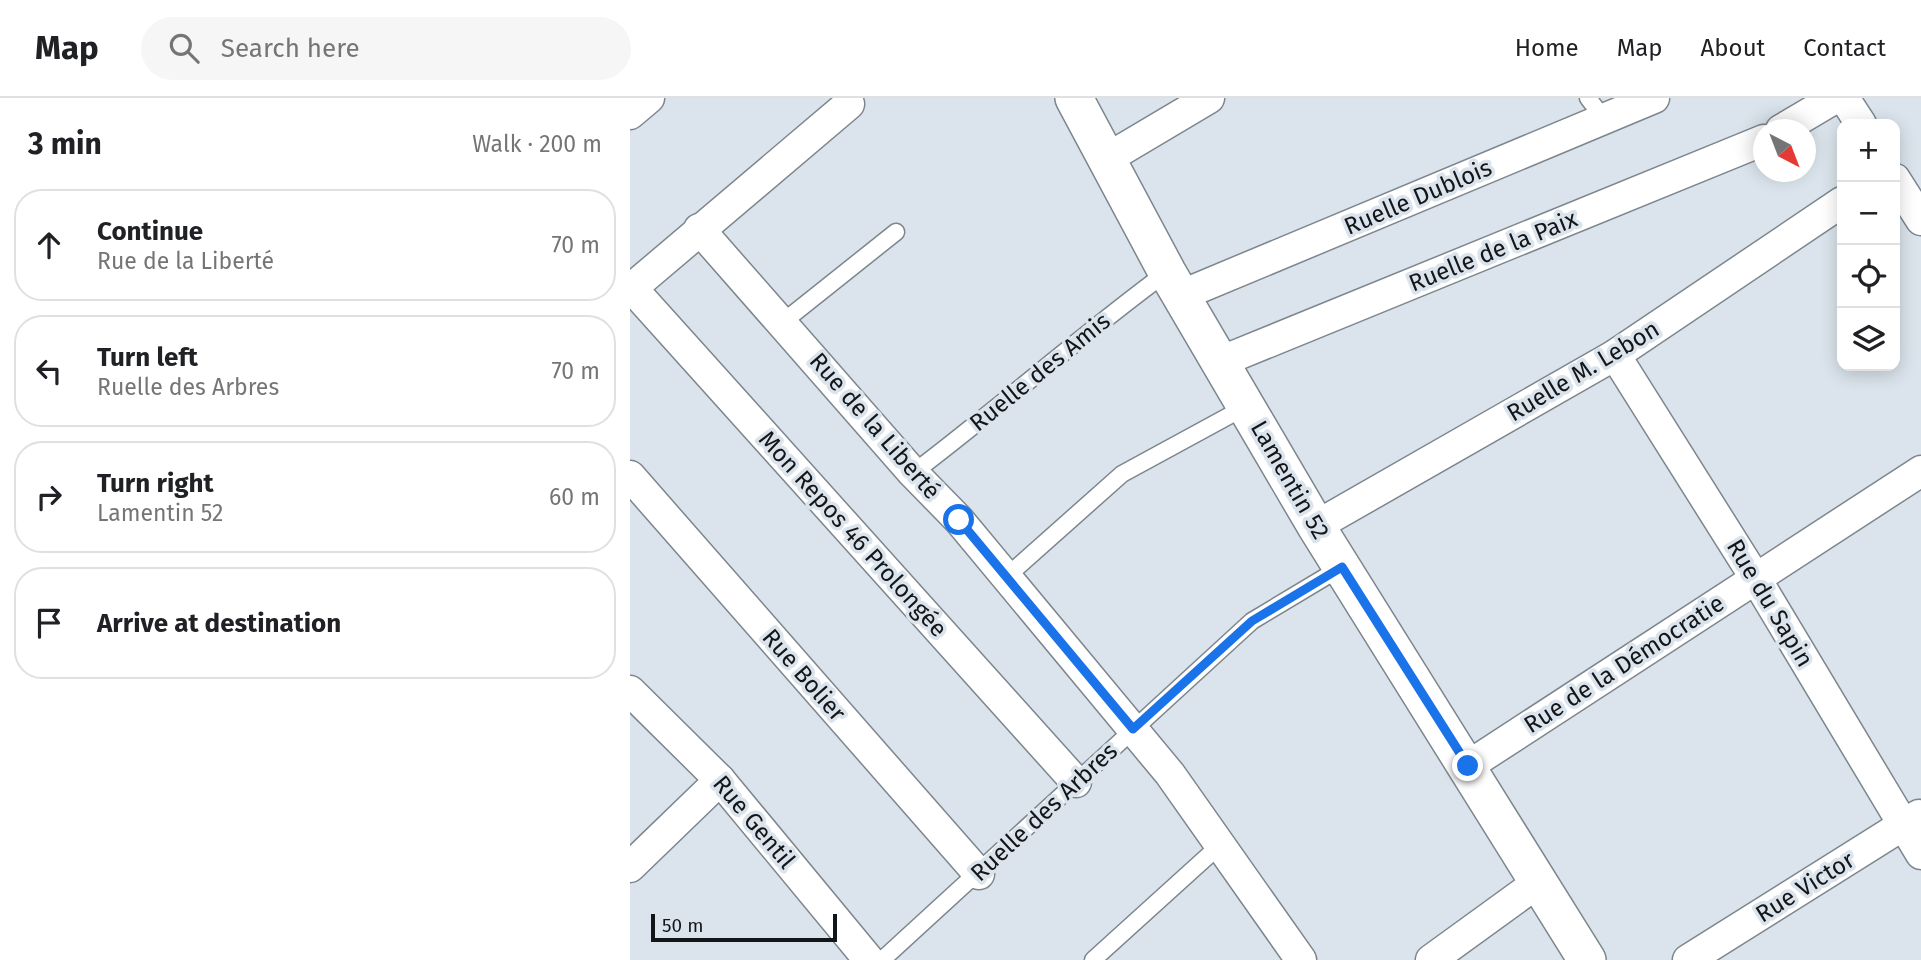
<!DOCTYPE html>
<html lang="en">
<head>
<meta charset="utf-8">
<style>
	:root { --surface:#fff; --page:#f6f6f6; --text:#202124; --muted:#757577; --line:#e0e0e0 }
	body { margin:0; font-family:"Fira Sans",sans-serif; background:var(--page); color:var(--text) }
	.controls { position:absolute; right:21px; top:21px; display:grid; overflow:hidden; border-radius:14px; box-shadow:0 4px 18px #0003 }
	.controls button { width:63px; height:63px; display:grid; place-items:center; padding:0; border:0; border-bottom:2px solid var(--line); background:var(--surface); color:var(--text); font:35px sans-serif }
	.compass { position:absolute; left:1123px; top:21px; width:63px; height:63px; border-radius:50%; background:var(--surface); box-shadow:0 4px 18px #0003; rotate:138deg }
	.scale { position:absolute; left:21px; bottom:18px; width:186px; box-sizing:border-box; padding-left:7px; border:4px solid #131619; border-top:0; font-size:19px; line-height:24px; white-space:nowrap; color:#131619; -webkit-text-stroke:5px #dbe4ec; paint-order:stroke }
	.stop { position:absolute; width:21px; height:21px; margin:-16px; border:5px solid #1a73e8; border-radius:50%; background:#fff }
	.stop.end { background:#1a73e8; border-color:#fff; box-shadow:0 2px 7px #0008 }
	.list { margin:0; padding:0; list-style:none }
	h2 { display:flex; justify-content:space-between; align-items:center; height:91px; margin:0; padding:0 28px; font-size:30px }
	h2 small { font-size:23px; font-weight:400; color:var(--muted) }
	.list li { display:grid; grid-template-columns:46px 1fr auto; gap:21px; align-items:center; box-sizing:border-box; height:112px; margin:0 14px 14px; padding:0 14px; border:2px solid var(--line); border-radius:28px }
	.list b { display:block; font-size:26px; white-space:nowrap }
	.list p { margin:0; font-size:23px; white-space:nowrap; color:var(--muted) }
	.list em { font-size:23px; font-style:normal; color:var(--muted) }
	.icon { flex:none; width:38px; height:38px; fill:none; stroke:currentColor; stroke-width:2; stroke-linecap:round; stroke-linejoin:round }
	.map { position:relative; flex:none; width:1291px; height:862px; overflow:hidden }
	header { display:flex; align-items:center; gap:42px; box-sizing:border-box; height:98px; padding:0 35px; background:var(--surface); border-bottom:2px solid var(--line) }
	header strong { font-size:33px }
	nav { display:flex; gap:38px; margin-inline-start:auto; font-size:24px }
	.search { width:490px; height:63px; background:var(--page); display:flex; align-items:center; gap:18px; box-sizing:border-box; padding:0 24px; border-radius:38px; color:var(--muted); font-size:26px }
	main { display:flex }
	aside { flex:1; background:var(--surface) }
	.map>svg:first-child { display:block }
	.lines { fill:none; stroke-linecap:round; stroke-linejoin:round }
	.service-casing { stroke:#7d868d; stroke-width:19 }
	.minor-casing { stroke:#7d868d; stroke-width:33 }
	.tertiary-casing { stroke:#7d868d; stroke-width:40 }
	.service { stroke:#fff; stroke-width:16 }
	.minor { stroke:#fff; stroke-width:30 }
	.tertiary { stroke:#fff; stroke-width:37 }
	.route { stroke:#1a73e8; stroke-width:9 }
	.labels { text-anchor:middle; stroke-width:7; stroke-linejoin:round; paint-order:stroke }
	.street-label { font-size:24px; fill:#131619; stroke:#dbe4ec }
</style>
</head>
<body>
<header>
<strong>Map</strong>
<div class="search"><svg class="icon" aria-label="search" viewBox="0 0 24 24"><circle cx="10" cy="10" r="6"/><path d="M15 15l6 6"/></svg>Search here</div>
<nav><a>Home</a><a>Map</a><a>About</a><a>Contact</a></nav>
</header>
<main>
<aside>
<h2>3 min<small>Walk · 200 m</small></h2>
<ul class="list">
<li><svg class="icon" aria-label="ahead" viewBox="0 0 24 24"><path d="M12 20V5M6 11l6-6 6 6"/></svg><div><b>Continue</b><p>Rue de la Liberté</p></div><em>70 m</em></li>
<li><svg class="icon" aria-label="left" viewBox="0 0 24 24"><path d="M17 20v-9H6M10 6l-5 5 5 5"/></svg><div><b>Turn left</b><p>Ruelle des Arbres</p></div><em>70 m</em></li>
<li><svg class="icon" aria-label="right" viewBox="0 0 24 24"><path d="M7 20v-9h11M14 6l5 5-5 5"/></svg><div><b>Turn right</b><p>Lamentin 52</p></div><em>60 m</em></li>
<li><svg class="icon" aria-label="arrive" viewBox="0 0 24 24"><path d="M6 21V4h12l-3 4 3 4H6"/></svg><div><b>Arrive at destination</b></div></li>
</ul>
</aside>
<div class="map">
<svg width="1291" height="862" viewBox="0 0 1291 862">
	<rect width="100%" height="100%" fill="#dbe4ec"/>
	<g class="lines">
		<defs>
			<g id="service">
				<path d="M958,0l16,21"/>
				<path d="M153,224l113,-90"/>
				<path d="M283,375c86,-65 167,-137 254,-201"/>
				<path d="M375,480l117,-104 125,-68"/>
				<path d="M252,862l370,-339 90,-54"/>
				<path d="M463,862l127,-115"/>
			</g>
			<g id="minor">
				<path d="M1214,0l17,26"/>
				<path d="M0,16l19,-16"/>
				<path d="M1151,32l54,-32"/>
				<path d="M478,60l101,-60"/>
				<path d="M1265,81l26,41"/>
				<path d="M69,131l214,244 46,47 211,254 131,186"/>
				<path d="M0,188l446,496"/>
				<path d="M2,190l217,-184"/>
				<path d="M552,197l472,-197"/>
				<path d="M985,257l141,224 165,275"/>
				<path d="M592,263l542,-221"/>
				<path d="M0,378l349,398"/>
				<path d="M686,428l299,-171 227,-153"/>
				<path d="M0,593l90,89 149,180"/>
				<path d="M838,668l453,-295"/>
				<path d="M0,769l90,-87"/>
				<path d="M801,862l109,-79"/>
				<path d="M1058,862l231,-145"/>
			</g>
			<path id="tertiary" d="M444,0l93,174 149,254 271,434"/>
		</defs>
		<use href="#service" class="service-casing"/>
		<use href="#minor" class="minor-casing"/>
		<use href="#tertiary" class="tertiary-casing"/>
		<use href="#service" class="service"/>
		<use href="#minor" class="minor"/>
		<use href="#tertiary" class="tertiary"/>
	</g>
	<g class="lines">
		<path class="route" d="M329,422l174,209 119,-108 90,-54 126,199"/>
	</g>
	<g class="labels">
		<g class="street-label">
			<text transform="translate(788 99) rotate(-23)" y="8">Ruelle Dublois</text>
			<text transform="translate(863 153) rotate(-22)" y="8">Ruelle de la Paix</text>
			<text transform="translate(953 273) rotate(-31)" y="8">Ruelle M. Lebon</text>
			<text transform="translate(410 274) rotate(-39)" y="8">Ruelle des Amis</text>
			<text transform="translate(245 328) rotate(49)" y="8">Rue de la Liberté</text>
			<text transform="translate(660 382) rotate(60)" y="8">Lamentin 52</text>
			<text transform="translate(223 436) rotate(48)" y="8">Mon Repos 46 Prolongée</text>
			<text transform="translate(1140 505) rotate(59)" y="8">Rue du Sapin</text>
			<text transform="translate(994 566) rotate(-33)" y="8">Rue de la Démocratie</text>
			<text transform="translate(174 577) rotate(49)" y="8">Rue Bolier</text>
			<text transform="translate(414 714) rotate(-43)" y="8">Ruelle des Arbres</text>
			<text transform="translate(124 724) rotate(50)" y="8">Rue Gentil</text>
			<text transform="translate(1175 789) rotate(-32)" y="8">Rue Victor</text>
		</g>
	</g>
</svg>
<div class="controls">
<button>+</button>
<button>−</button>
<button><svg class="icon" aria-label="locate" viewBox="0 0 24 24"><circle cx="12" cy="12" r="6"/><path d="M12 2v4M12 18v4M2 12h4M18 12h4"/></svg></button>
<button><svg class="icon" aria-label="layers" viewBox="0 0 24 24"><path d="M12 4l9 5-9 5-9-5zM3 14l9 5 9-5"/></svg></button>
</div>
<svg class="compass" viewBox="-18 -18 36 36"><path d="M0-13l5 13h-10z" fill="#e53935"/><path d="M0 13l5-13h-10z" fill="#757577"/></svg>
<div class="scale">50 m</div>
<div class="stop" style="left:329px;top:422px"></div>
<div class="stop end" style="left:838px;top:668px"></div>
</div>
</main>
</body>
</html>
